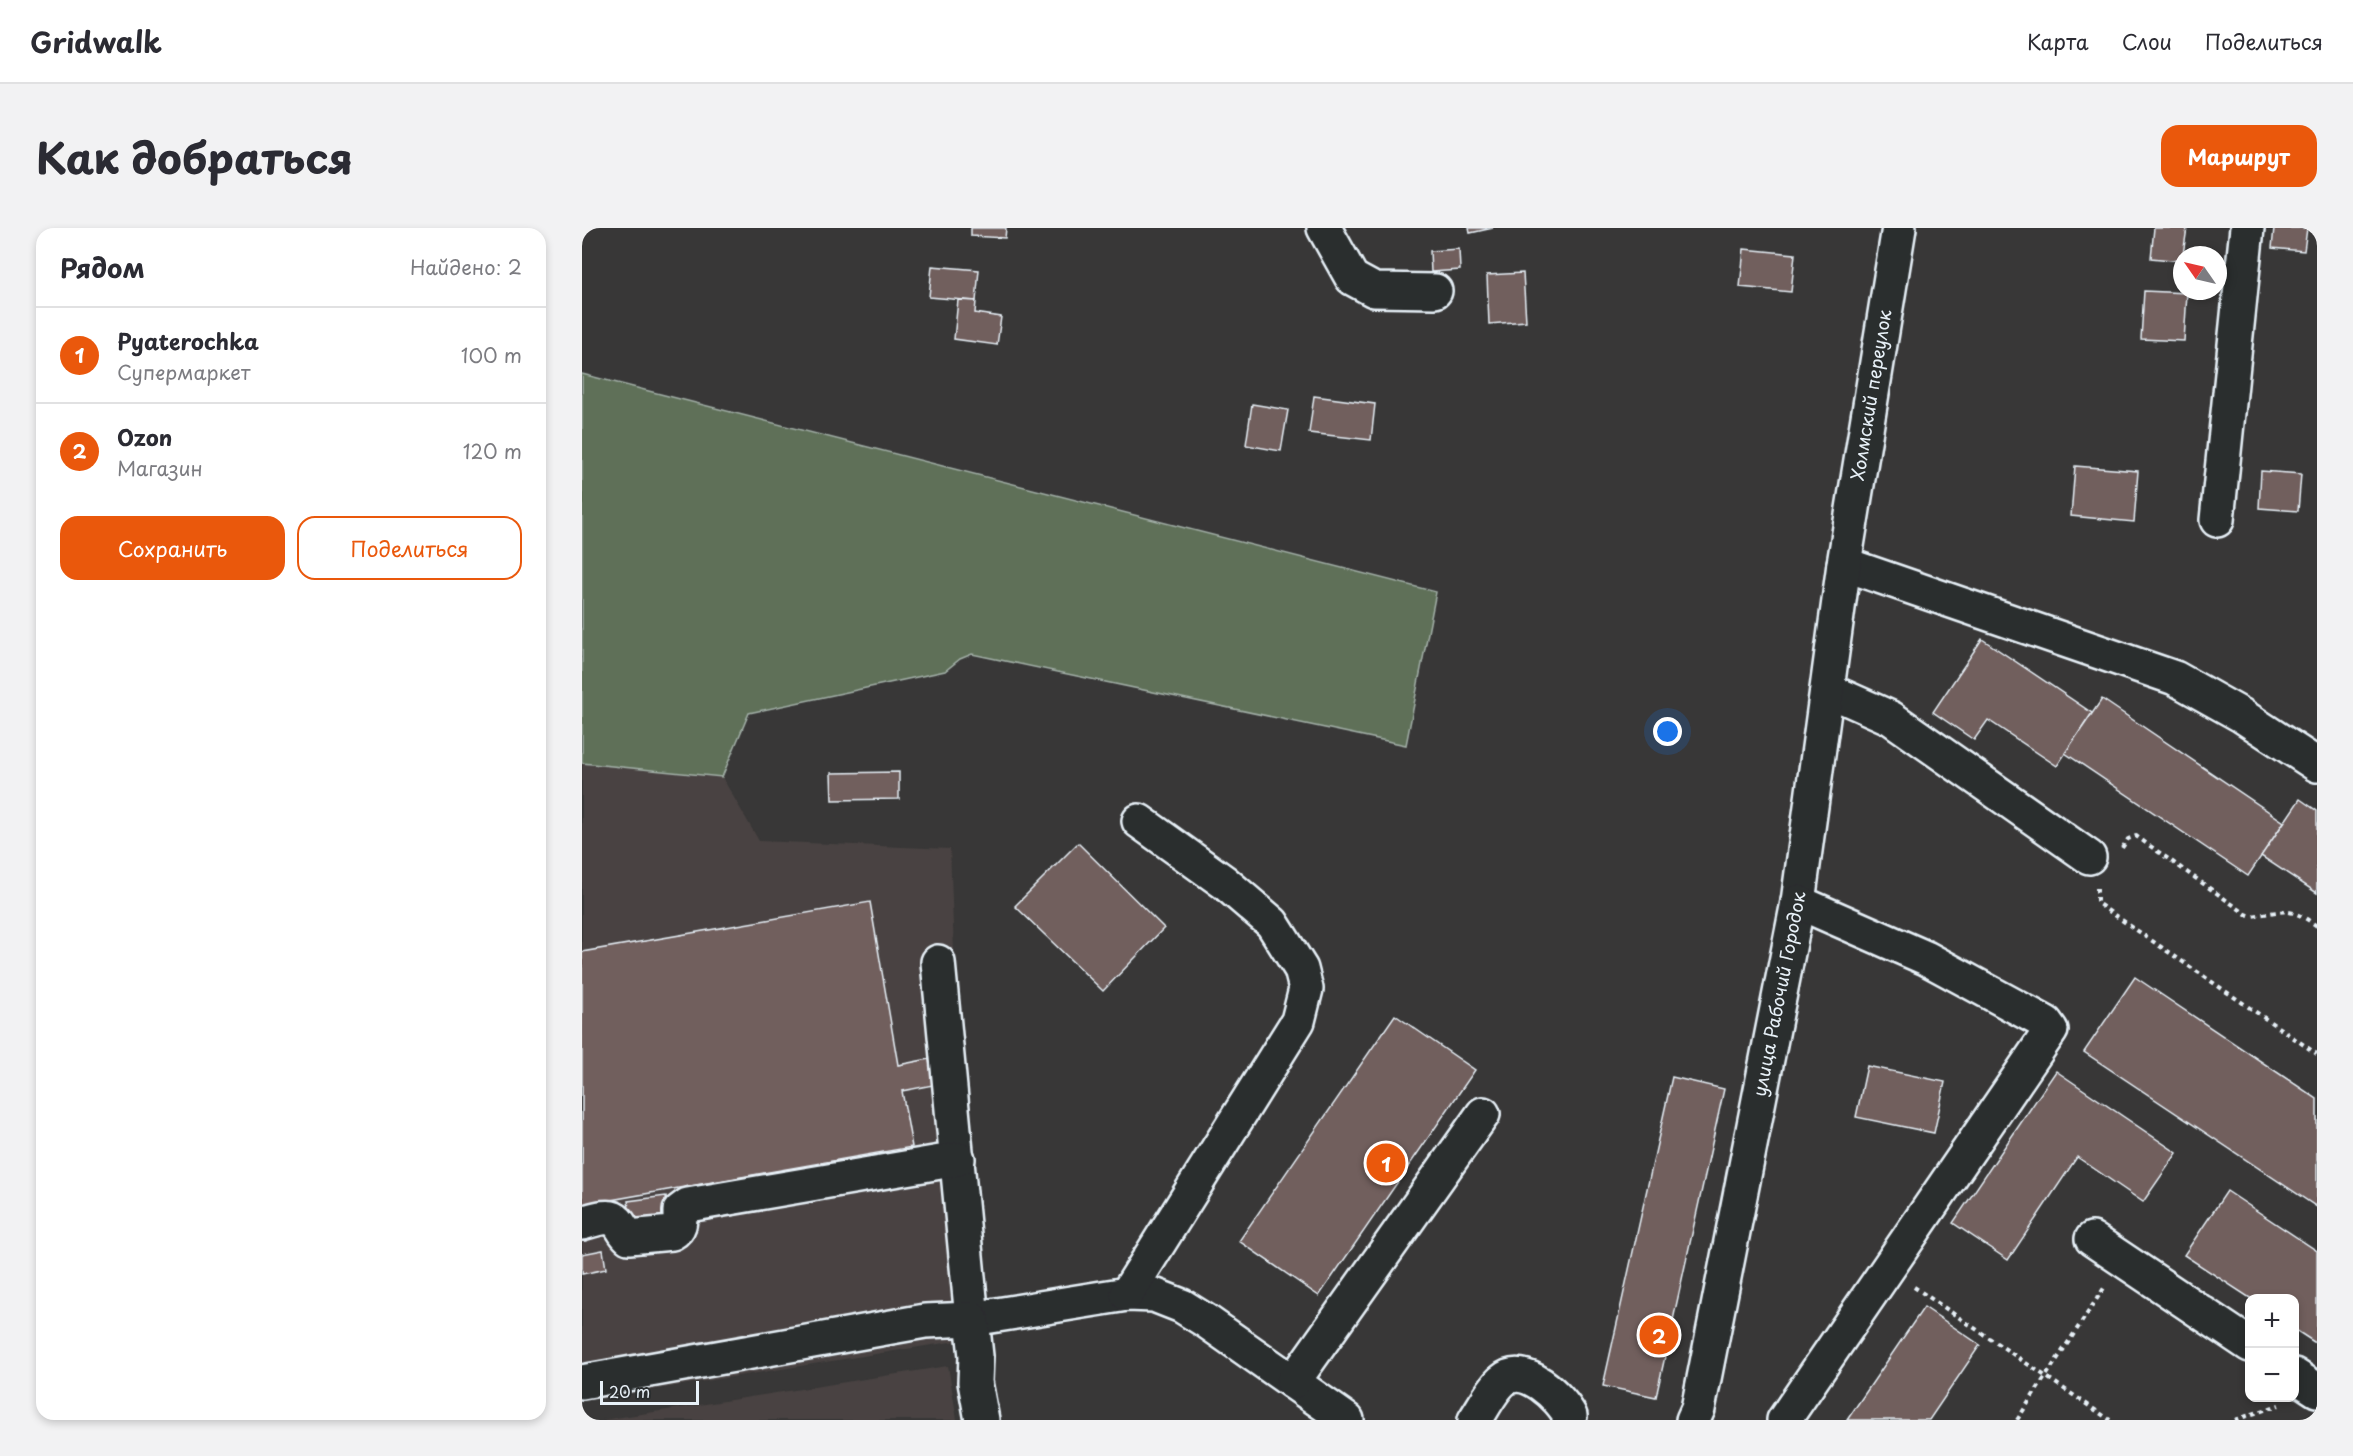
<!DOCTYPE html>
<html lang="ru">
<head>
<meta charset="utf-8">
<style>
	:root { --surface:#fff; --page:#f2f2f3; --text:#2b2b33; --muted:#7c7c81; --line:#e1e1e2; --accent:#ea580c }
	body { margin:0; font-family:"Playpen Sans",sans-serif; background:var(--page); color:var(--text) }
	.controls { position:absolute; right:18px; bottom:18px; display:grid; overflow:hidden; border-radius:12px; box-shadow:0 3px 9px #0003 }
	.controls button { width:54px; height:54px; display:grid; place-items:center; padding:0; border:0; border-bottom:2px solid var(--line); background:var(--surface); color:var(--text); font:30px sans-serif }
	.compass { position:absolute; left:1591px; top:18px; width:54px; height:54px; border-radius:50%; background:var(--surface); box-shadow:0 3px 9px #0003; rotate:304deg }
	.scale { position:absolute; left:18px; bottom:15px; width:99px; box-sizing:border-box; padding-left:6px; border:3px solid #e8f1f8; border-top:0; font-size:16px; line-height:21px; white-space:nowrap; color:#e8f1f8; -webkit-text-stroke:4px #2a2d2e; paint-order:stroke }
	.you { position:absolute; left:1086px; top:504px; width:21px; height:21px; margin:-15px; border:4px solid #fff; border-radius:50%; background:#1a73e8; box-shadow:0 0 0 9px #1a73e833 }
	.badge { display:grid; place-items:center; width:39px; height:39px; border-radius:50%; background:var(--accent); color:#fff; font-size:20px; font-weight:700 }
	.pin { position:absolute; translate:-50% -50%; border:3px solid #fff; box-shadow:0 2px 6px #0006 }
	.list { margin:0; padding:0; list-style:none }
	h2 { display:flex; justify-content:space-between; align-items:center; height:78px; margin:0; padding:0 24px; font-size:26px }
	h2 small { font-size:20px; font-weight:400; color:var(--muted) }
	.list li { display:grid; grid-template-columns:39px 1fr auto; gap:18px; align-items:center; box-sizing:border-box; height:96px; padding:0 24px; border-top:2px solid var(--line) }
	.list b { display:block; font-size:22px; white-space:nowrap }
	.list p { margin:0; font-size:20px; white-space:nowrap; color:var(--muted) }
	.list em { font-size:20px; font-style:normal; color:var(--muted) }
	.actions { display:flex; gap:12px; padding:18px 24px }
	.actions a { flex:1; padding:14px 0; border:2px solid var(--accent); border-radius:18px; text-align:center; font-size:21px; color:var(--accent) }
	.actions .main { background:var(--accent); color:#fff }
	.map { position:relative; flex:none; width:1735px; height:1192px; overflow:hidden; border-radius:18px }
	header { display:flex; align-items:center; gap:36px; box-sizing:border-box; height:84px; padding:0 30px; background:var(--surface); border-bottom:2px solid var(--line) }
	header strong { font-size:28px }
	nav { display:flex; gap:33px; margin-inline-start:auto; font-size:21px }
	.intro { display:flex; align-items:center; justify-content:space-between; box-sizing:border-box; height:144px; padding:0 36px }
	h1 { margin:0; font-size:42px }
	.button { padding:15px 27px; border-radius:18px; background:var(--accent); color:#fff; font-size:21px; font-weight:700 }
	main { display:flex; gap:36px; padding:0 36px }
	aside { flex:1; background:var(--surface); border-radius:18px; box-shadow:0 3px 9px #0003 }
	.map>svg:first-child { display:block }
	.built { fill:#494342 }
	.green { fill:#5e6f58; stroke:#a3b0a8; stroke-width:1.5 }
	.building { fill:#715e5d; stroke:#e8f1f8; stroke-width:1.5 }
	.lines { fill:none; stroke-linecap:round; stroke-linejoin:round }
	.minor-casing { stroke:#e8f1f8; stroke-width:38 }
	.path { stroke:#e8f1f8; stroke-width:4; stroke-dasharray:4.5 4.5; stroke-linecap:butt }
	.minor { stroke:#2a2d2e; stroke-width:33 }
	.labels { text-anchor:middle; stroke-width:4.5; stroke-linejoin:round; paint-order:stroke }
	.street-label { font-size:18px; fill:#e8f1f8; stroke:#2a2d2e }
</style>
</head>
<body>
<header>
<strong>Gridwalk</strong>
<nav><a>Карта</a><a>Слои</a><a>Поделиться</a></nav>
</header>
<div class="intro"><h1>Как добраться</h1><a class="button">Маршрут</a></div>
<main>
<aside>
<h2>Рядом<small>Найдено: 2</small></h2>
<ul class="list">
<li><span class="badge">1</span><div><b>Pyaterochka</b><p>Супермаркет</p></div><em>100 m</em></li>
<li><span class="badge">2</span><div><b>Ozon</b><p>Магазин</p></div><em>120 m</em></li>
</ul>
<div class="actions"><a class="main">Сохранить</a><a>Поделиться</a></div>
</aside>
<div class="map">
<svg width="1735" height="1192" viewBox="0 0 1735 1192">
	<rect width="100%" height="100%" fill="#383737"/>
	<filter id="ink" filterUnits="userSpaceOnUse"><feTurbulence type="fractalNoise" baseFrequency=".0167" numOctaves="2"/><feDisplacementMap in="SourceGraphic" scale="12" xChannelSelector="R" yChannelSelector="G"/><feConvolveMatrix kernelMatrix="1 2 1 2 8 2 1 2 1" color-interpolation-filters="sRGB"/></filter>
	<g filter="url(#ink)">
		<g class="built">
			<path d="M0,535l140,14 37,64 191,8 19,490 -387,62z"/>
			<path d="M366,1138l9,54h-354z"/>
		</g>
		<path class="green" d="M0,146l854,218 -30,153 -434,-91 -12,5 -15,12 -196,42 -27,64 -140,-14z"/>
		<g class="building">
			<path d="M389,0h35l-1,10 -34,-2z"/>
			<path d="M887,0h24l-23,5z"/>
			<path d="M1572,0h33l-5,33 -31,-3z"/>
			<path d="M1692,0h33l-3,23 -32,-3z"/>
			<path d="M877,21l1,21 -29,2 -1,-21z"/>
			<path d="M1162,21l51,5 -4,38 -51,-5z"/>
			<path d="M350,38l47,4 -3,31 -47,-4z"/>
			<path d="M941,45l3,48 -37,3 -2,-49z"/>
			<path d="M1562,63l43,2 -3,48 -43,-2z"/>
			<path d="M376,72l18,1 -1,12 26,4 -4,28 -43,-6z"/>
			<path d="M732,168l61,8 -4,36 -62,-7z"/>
			<path d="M670,176l36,6 -7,41 -35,-6z"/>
			<path d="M1493,238l63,5 -4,51 -63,-6z"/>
			<path d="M1679,243l40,3 -3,37 -39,-3z"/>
			<path d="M1400,411l110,74 -35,53 -69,-46 -14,20 -41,-28z"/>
			<path d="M1520,471l182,123 -36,54 -183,-123z"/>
			<path d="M317,544v27l-67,1 -1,-27z"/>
			<path d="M1718,571l17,12v82l-56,-37z"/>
			<path d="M496,615l86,85 -61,63 -88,-85z"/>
			<path d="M288,674l28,163 31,-6 4,26 -31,6 10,56 -330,58v-253z"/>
			<path d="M1553,749l182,122v108l-233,-155z"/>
			<path d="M813,787l80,55 -156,226 -80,-55z"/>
			<path d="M1285,838l78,16 -11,51 -78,-16z"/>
			<path d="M1474,843l121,82 -34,49 -66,-45 -69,103 -55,-37z"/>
			<path d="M1090,849l52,12 -68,308 -53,-11z"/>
			<path d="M1645,963l90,60v93l-23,-15v-31h-44l-66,-43z"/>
			<path d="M84,968l3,28 -37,5 -4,-28z"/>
			<path d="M21,1022l3,19 -24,5v-20z"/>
			<path d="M1342,1079l56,38 -51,75h-82z"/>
		</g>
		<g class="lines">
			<defs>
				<g id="minor">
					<path d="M742,0l28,50 22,12 61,1"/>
					<path d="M1635,292l30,-292"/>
					<path d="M1262,336l331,114 66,37 76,50"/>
					<path d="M1246,462l63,28 198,139"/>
					<path d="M356,734l34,357 155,-25 27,1 28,11 24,15 141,99"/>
					<path d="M0,995c8,-2 28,-10 35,-2 5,5 6,11 12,16l43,-4c9,-5 8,-12 8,-22l8,-6 270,-46"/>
					<path d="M1510,1011l158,106"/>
					<path d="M545,1066l171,-273 8,-32 -5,-20 -29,-46 -48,-41 -85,-61"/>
					<path d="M1712,1147l23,15"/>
					<path d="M0,1154l343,-61 47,-2 4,37 -1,26 7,38"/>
					<path d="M711,1154l190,-268"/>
					<path d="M893,1192c8,-12 17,-30 27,-39 22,-20 59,17 68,35l-1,4"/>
					<path id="s1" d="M1111,1192l5,-11 100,-507 46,-338 55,-336"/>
					<path d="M1202,1192l267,-390 -5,-7 -120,-65 -128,-56"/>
				</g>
			</defs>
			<use href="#minor" class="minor-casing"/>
			<g class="path">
				<path d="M1540,620l6,-9 8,-3 110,78 6,2c34,-5 36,-10 65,10"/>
				<path d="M1515,660v15l220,151"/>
				<path d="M1332,1059l196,133"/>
				<path d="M1435,1192l87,-132"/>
				<path d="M1653,1192l44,-15"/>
			</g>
			<use href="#minor" class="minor"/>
		</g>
	</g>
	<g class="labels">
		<g class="street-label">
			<text dy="6" stroke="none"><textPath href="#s1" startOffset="1041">Холмский переулок</textPath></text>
			<text dy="6" stroke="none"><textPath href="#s1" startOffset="435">улица Рабочий Городок</textPath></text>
		</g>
	</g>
</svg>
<div class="controls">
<button>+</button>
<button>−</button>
</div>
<svg class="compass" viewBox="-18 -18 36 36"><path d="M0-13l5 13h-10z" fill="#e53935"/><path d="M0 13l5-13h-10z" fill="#7c7c81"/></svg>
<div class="scale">20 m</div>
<div class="you"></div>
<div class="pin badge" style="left:804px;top:935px">1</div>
<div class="pin badge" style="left:1077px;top:1107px">2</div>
</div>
</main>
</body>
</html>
